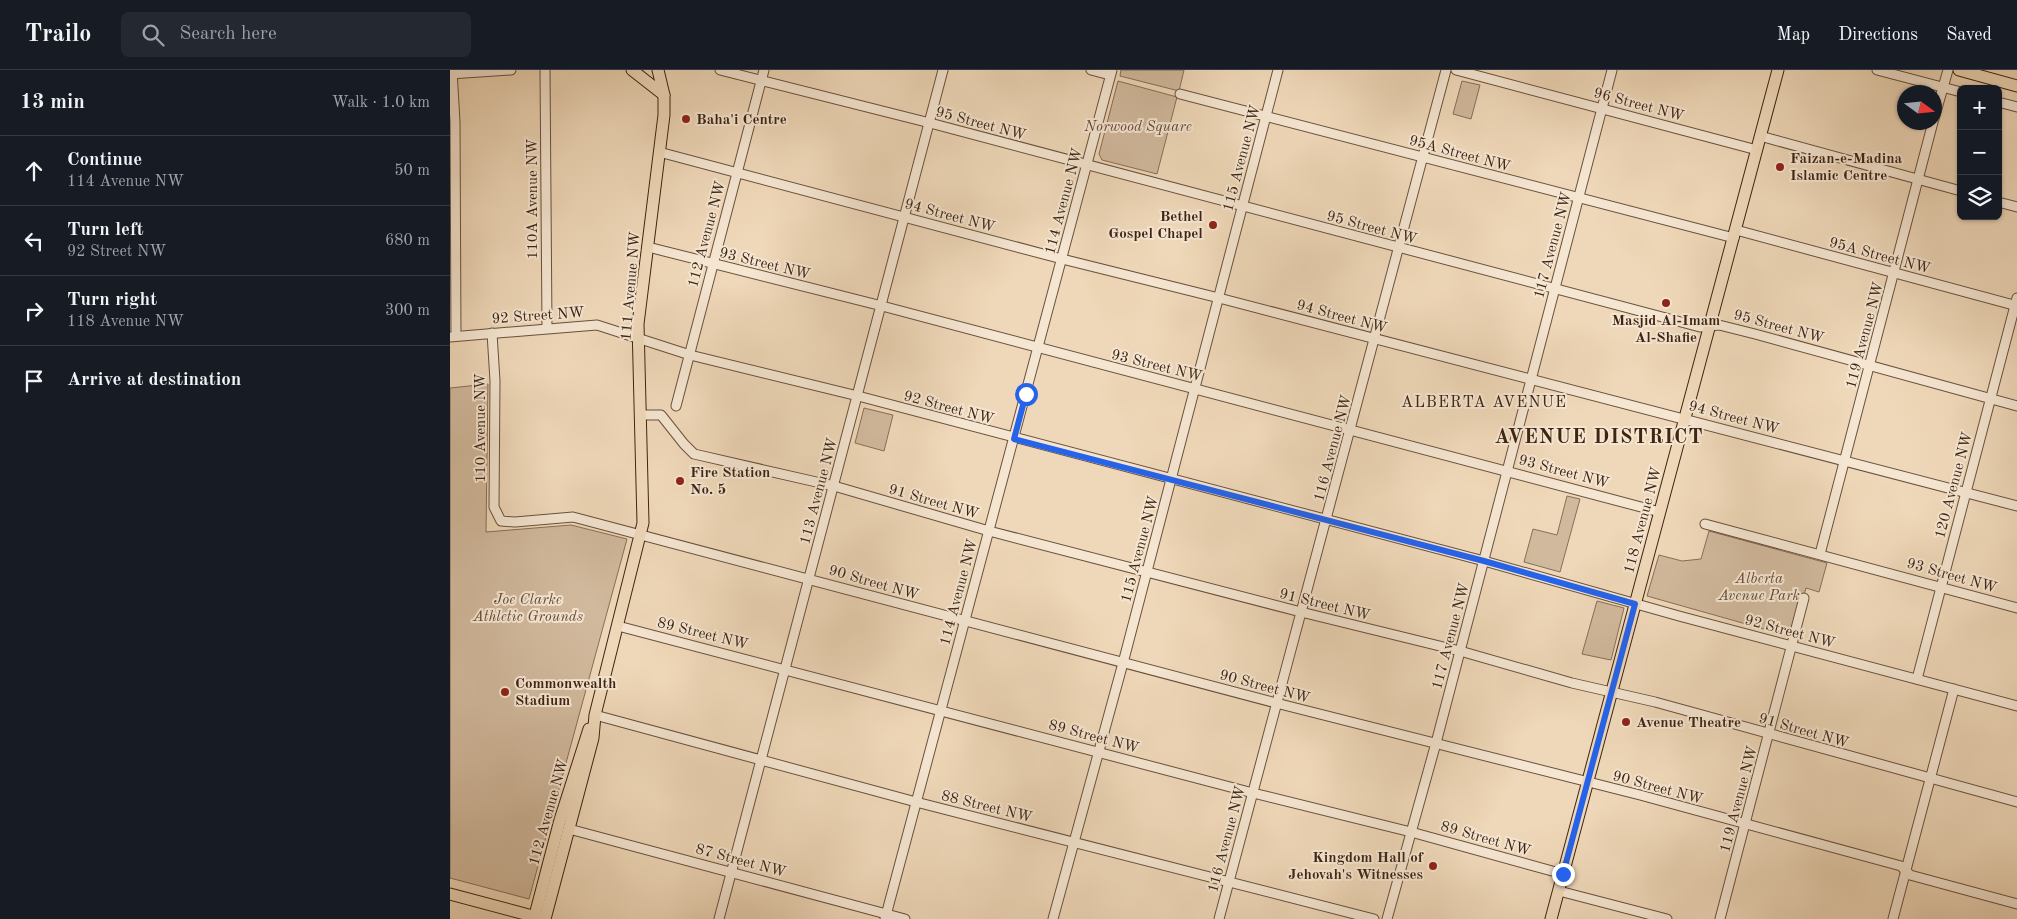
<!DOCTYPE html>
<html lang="en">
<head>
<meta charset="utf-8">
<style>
	:root { --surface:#171b24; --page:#242831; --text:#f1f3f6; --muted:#9ea1a6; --line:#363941 }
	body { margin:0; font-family:"Old Standard TT",serif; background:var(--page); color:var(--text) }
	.controls { position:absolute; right:15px; top:15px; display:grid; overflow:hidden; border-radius:8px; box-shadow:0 1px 4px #0004 }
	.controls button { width:45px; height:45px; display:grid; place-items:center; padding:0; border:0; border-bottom:1px solid var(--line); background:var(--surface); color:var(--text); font:25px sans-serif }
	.compass { position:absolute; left:1447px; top:15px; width:45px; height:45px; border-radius:50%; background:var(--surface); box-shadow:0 1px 4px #0004; rotate:105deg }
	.stop { position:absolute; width:15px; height:15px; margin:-11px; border:4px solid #2563eb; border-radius:50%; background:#fff }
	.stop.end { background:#2563eb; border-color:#fff; box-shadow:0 1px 5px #0008 }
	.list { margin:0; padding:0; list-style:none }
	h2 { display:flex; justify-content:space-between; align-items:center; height:65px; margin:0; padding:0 20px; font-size:21px }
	h2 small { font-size:16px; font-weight:400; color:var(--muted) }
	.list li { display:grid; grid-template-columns:32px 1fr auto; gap:15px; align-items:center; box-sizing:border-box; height:70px; padding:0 20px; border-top:1px solid var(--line) }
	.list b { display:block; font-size:19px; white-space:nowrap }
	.list p { margin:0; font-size:16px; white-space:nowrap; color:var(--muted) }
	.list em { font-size:16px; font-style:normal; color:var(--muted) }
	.icon { flex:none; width:28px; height:28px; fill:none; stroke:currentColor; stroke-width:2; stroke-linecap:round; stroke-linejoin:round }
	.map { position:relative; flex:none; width:1567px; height:849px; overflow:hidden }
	header { display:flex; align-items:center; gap:30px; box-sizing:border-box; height:70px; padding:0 25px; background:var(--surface); border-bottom:1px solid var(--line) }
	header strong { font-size:24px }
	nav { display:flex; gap:28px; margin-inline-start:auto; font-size:18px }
	.search { width:350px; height:45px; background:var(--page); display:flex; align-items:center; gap:12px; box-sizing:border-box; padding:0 18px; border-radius:8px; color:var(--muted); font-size:19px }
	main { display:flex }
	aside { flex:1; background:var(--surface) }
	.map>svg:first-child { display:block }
	.green { fill:#d1b99d; stroke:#876e58 }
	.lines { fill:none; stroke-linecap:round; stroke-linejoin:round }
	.minor-casing { stroke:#6a513c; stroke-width:11 }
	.major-casing { stroke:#3d2413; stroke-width:13 }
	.minor { stroke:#f5e6d2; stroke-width:9 }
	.major { stroke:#efd8b9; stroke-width:11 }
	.route { stroke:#2563eb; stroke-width:6 }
	.poi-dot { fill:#8f2418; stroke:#f5e6d2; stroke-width:2 }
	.labels { text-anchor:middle; stroke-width:4; stroke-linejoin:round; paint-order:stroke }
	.street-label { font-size:15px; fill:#3d2413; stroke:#f5e6d2 }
	.poi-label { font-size:15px; font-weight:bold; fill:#3d2413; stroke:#f5e6d2; text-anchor:start }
	.park-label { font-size:15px; font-style:italic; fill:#624936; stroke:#f5e6d2 }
	.neighbourhood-label { font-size:16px; letter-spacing:1px; fill:#3d2413; stroke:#f5e6d2 }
	.district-label { font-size:20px; font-weight:bold; letter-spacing:1px; fill:#3d2413; stroke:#f5e6d2 }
</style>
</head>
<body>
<header>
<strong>Trailo</strong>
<div class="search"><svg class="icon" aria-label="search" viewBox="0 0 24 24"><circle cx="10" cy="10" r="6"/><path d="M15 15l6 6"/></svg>Search here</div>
<nav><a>Map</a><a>Directions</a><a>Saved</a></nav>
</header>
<main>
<aside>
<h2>13 min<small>Walk · 1.0 km</small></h2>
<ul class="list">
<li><svg class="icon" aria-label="ahead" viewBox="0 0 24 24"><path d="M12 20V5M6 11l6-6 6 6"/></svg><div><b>Continue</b><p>114 Avenue NW</p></div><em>50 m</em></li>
<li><svg class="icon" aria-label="left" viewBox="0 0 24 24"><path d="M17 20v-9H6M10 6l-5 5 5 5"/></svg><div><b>Turn left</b><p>92 Street NW</p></div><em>680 m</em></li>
<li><svg class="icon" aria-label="right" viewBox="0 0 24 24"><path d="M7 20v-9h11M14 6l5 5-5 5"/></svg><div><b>Turn right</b><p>118 Avenue NW</p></div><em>300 m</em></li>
<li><svg class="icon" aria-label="arrive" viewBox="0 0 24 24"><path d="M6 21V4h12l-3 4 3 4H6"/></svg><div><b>Arrive at destination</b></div></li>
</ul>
</aside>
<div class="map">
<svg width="1567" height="849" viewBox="0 0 1567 849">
	<rect width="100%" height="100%" fill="#efd8b9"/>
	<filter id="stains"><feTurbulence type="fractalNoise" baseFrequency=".004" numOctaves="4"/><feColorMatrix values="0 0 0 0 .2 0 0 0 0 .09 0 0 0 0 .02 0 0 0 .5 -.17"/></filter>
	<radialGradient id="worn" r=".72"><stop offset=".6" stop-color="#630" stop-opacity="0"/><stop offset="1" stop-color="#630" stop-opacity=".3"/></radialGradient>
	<g class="green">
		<path d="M671,0h63l-5,21 -59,-15z"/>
		<path d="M668,11l59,16 -20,77 -55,-14 -3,-6z"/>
		<path d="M1012,11l18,4 -9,34 -18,-5z"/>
		<path d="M38,314l-2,148 85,-7 56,14 -98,360 -79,-21v-490z"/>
		<path d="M414,338l29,7 -9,36 -29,-8z"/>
		<path d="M1117,426l13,3 -20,73 -36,-10 9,-33 24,6z"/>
		<path d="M1259,461l118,32 -8,29 -13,-4 -14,49 -145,-41 12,-41 23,6 19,-2z"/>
		<path d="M1147,531l27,7 -13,52 -29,-6z"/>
	</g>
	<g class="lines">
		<defs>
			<g id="minor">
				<path d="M2,0l3,52 1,214"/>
				<path d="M95,0l2,258"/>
				<path d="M270,0l210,53 770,204 19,-2 36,9 262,72"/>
				<path d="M641,0l19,5"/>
				<path d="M1006,0l301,80"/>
				<path d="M1427,0l84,22"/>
				<path d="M0,4l61,-4"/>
				<path d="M730,24l554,144"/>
				<path d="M1548,32l19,5"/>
				<path d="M1484,49l14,-49"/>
				<path d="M1310,66l201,55"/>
				<path d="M209,82l403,107 157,39 798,208"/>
				<path d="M1548,132l19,5"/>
				<path d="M1286,160l281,76"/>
				<path d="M198,177l234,59 778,206"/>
				<path d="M42,263l3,48 -1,126 7,14 14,1 58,-5 703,186 364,92 261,71 9,9 107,29"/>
				<path d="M0,267l147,-12 93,30 168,41 626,165 195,55 338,90"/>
				<path d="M226,336l88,-336"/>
				<path d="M191,345h20l23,29 10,10 140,32 155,45 312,81 159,39 112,32 83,19 362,100"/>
				<path d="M1255,454l312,84"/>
				<path d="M1370,484l113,-432"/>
				<path d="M168,556l635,167 158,39 152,42"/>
				<path d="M1467,609l100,-381"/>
				<path d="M145,645l321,87 458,117"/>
				<path d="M119,759l336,90"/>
				<path d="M1109,821l108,28"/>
				<path d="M269,849l224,-849"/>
				<path d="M435,849l227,-849"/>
				<path d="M603,849l70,-256 155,-593"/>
				<path d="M769,849l227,-849"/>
				<path d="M937,849l49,-176 176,-673"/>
				<path d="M1270,849l84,-321"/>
				<path d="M1443,849l61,-230"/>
			</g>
			<g id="major">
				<path d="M182,0l32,25"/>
				<path d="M1509,0l58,16"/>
				<path d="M0,824l90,24"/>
				<path d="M84,849l26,-99 29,-91"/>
				<path d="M95,849l48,-181 2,-23 48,-192 -5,-199 26,-209v-20l-6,-25"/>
				<path d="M1101,849l227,-849"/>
			</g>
		</defs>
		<use href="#minor" class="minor-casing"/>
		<use href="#major" class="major-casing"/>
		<use href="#minor" class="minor"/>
		<use href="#major" class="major"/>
	</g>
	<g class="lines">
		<path class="route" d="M576,324l-12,45 470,122 151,43 -72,270"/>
	</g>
	<g class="poi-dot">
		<circle cx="236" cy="49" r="5"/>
		<circle cx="1330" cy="97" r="5"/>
		<circle cx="763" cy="155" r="5"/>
		<circle cx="1216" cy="233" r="5"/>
		<circle cx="230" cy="411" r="5"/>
		<circle cx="55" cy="622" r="5"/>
		<circle cx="1176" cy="652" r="5"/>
		<circle cx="983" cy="796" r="5"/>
	</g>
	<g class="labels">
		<g class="street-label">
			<text transform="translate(1189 34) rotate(15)" y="5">96 Street NW</text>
			<text transform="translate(531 53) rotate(15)" y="5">95 Street NW</text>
			<text transform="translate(1010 83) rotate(15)" y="5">95A Street NW</text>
			<text transform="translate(791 88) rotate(-75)" y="5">115 Avenue NW</text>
			<text transform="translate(82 129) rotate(-90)" y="5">110A Avenue NW</text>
			<text transform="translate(613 131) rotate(-75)" y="5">114 Avenue NW</text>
			<text transform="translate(500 145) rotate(15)" y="5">94 Street NW</text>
			<text transform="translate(922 157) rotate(15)" y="5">95 Street NW</text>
			<text transform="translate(256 164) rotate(-75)" y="5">112 Avenue NW</text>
			<text transform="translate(1102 175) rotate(-75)" y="5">117 Avenue NW</text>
			<text transform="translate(1430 185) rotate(15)" y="5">95A Street NW</text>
			<text transform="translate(315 193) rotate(14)" y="5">93 Street NW</text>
			<text transform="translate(180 216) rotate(-85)" y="5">111 Avenue NW</text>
			<text transform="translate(88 245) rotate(-4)" y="5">92 Street NW</text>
			<text transform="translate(892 246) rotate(15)" y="5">94 Street NW</text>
			<text transform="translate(1329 256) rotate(15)" y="5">95 Street NW</text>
			<text transform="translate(1414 265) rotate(-75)" y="5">119 Avenue NW</text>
			<text transform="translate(707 295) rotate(14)" y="5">93 Street NW</text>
			<text transform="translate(499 337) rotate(15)" y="5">92 Street NW</text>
			<text transform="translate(1284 347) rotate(15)" y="5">94 Street NW</text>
			<text transform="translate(30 358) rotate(-90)" y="5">110 Avenue NW</text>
			<text transform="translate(882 378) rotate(-75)" y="5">116 Avenue NW</text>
			<text transform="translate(1114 401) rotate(15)" y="5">93 Street NW</text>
			<text transform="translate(1503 415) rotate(-75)" y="5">120 Avenue NW</text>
			<text transform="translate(368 421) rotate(-75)" y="5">113 Avenue NW</text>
			<text transform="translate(484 431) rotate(16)" y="5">91 Street NW</text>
			<text transform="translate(1192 450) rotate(-75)" y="5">118 Avenue NW</text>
			<text transform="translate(689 479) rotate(-75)" y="5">115 Avenue NW</text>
			<text transform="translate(1502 505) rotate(16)" y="5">93 Street NW</text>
			<text transform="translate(424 512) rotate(16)" y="5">90 Street NW</text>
			<text transform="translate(508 522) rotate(-75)" y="5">114 Avenue NW</text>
			<text transform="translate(875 534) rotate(14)" y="5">91 Street NW</text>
			<text transform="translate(1340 561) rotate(15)" y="5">92 Street NW</text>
			<text transform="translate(253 563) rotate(14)" y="5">89 Street NW</text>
			<text transform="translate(1000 566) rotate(-75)" y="5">117 Avenue NW</text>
			<text transform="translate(815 616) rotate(15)" y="5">90 Street NW</text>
			<text transform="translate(1354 660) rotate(16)" y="5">91 Street NW</text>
			<text transform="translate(644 666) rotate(15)" y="5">89 Street NW</text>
			<text transform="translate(1208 717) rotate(15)" y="5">90 Street NW</text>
			<text transform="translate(1288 729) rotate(-75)" y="5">119 Avenue NW</text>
			<text transform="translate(537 736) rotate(14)" y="5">88 Street NW</text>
			<text transform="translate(98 742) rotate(-74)" y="5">112 Avenue NW</text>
			<text transform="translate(1036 768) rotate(16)" y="5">89 Street NW</text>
			<text transform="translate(776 769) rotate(-75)" y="5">116 Avenue NW</text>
			<text transform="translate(291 790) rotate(15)" y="5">87 Street NW</text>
		</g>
		<g class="poi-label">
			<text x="246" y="54">Baha'i Centre</text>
			<text x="1340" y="93">Faizan-e-Madina<tspan x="1340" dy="17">Islamic Centre</tspan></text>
			<text x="753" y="151" text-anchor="end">Bethel<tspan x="753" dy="17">Gospel Chapel</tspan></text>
			<text x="1216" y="255" text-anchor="middle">Masjid Al-Imam<tspan x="1216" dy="17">Al-Shafie</tspan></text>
			<text x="240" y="407">Fire Station<tspan x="240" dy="17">No. 5</tspan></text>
			<text x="65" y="618">Commonwealth<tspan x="65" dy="17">Stadium</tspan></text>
			<text x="1186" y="657">Avenue Theatre</text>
			<text x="973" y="792" text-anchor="end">Kingdom Hall of<tspan x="973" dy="17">Jehovah's Witnesses</tspan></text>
		</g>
		<g class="park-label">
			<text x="688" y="61">Norwood Square</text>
			<text x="1309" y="513">Alberta<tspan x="1309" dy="17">Avenue Park</tspan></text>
			<text x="78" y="534">Joe Clarke<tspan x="78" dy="17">Athletic Grounds</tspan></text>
		</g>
		<g class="neighbourhood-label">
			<text x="1034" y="337">ALBERTA AVENUE</text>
		</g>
		<g class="district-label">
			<text x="1149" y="373">AVENUE DISTRICT</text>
		</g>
	</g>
	<rect width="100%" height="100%" filter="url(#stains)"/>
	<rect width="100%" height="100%" fill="url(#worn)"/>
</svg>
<div class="controls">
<button>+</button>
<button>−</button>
<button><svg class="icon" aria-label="layers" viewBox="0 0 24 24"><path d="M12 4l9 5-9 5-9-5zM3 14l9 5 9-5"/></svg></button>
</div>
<svg class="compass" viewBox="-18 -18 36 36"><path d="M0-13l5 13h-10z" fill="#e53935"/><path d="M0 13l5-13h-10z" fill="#9ea1a6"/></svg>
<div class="stop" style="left:576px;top:324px"></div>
<div class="stop end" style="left:1113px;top:804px"></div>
</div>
</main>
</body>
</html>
